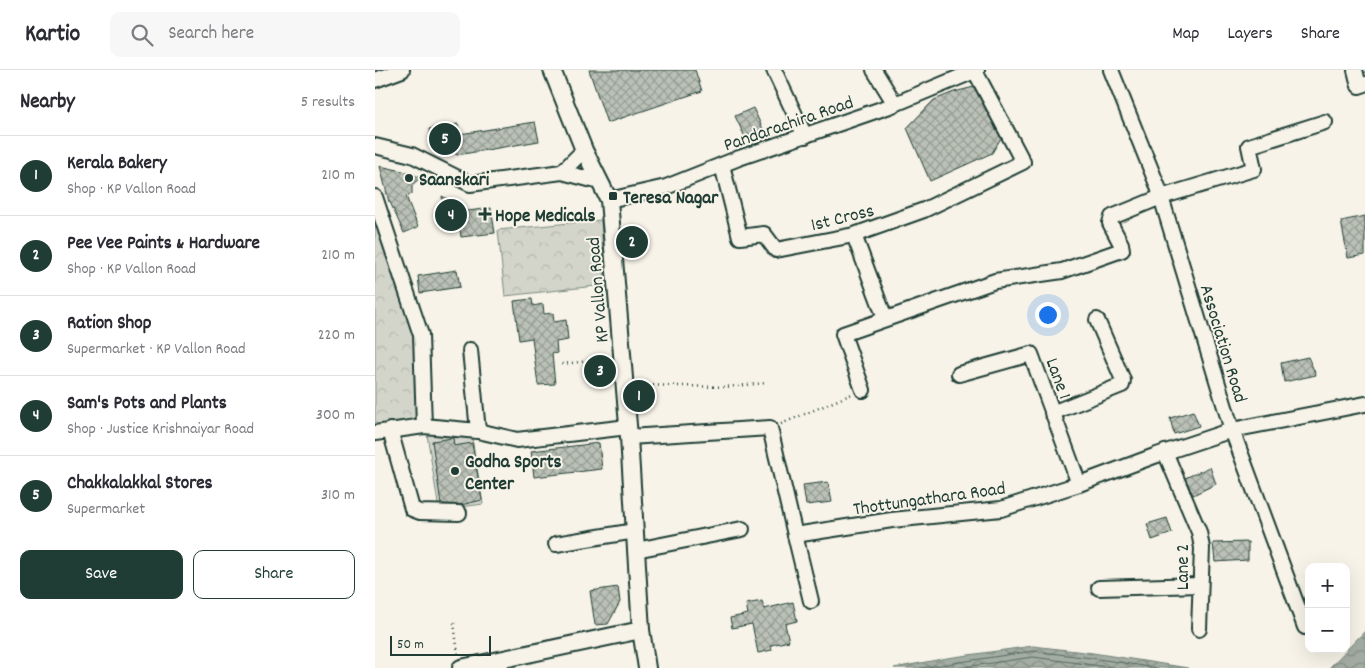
<!DOCTYPE html>
<html lang="en">
<head>
<meta charset="utf-8">
<style>
	:root { --surface:#fff; --page:#f7f7f7; --text:#2b2b33; --muted:#7c7c81; --line:#e1e1e2; --accent:#1f3d34 }
	body { margin:0; font-family:Dekko,sans-serif; background:var(--page); color:var(--text) }
	.controls { position:absolute; right:15px; bottom:15px; display:grid; overflow:hidden; border-radius:10px; box-shadow:0 5px 20px #0002 }
	.controls button { width:45px; height:45px; display:grid; place-items:center; padding:0; border:0; border-bottom:1px solid var(--line); background:var(--surface); color:var(--text); font:25px sans-serif }
	.scale { position:absolute; left:15px; bottom:12px; width:101px; box-sizing:border-box; padding-left:5px; border:2px solid #1f3d34; border-top:0; font-size:14px; line-height:18px; white-space:nowrap; color:#1f3d34; -webkit-text-stroke:4px #f7f3e8; paint-order:stroke }
	.you { position:absolute; left:672px; top:244px; width:18px; height:18px; margin:-12px; border:4px solid #fff; border-radius:50%; background:#1a73e8; box-shadow:0 0 0 8px #1a73e833 }
	.badge { display:grid; place-items:center; width:32px; height:32px; border-radius:50%; background:var(--accent); color:#fff; font-size:16px; font-weight:700 }
	.pin { position:absolute; translate:-50% -50%; border:2px solid #fff; box-shadow:0 1px 5px #0006 }
	.list { margin:0; padding:0; list-style:none }
	h2 { display:flex; justify-content:space-between; align-items:center; height:65px; margin:0; padding:0 20px; font-size:21px }
	h2 small { font-size:16px; font-weight:400; color:var(--muted) }
	.list li { display:grid; grid-template-columns:32px 1fr auto; gap:15px; align-items:center; box-sizing:border-box; height:80px; padding:0 20px; border-top:1px solid var(--line) }
	.list b { display:block; font-size:19px; white-space:nowrap }
	.list p { margin:0; font-size:16px; white-space:nowrap; color:var(--muted) }
	.list em { font-size:16px; font-style:normal; color:var(--muted) }
	.actions { display:flex; gap:10px; padding:15px 20px }
	.actions a { flex:1; padding:11px 0; border:1px solid var(--accent); border-radius:10px; text-align:center; font-size:18px; color:var(--accent) }
	.actions .main { background:var(--accent); color:#fff }
	.icon { flex:none; width:28px; height:28px; fill:none; stroke:currentColor; stroke-width:2; stroke-linecap:round; stroke-linejoin:round }
	.map { position:relative; flex:none; width:990px; height:598px; overflow:hidden }
	header { display:flex; align-items:center; gap:30px; box-sizing:border-box; height:70px; padding:0 25px; background:var(--surface); border-bottom:1px solid var(--line) }
	header strong { font-size:24px }
	nav { display:flex; gap:28px; margin-inline-start:auto; font-size:18px }
	.search { width:350px; height:45px; background:var(--page); display:flex; align-items:center; gap:12px; box-sizing:border-box; padding:0 18px; border-radius:10px; color:var(--muted); font-size:19px }
	main { display:flex }
	aside { flex:1; background:var(--surface) }
	.map>svg:first-child { display:block }
	.forest { fill:url(#forest-crowns); stroke:#79897f }
	.garden { fill:#d3d5ca; stroke:#79897f }
	.water { fill:url(#water-waves); stroke:#6f8077 }
	.lines { fill:none; stroke-linecap:round; stroke-linejoin:round }
	.shore { stroke:#546a60; stroke-width:1 }
	.building { fill:url(#building-cross-hatch); stroke:#1f3d34 }
	.minor-casing { stroke:#1f3d34; stroke-width:18 }
	.tertiary-casing { stroke:#1f3d34; stroke-width:20 }
	.path { stroke:#1f3d34; stroke-width:2.5; stroke-dasharray:1 4; stroke-linecap:butt }
	.minor { stroke:#f7f3e8; stroke-width:14 }
	.tertiary { stroke:#f7f3e8; stroke-width:16 }
	.poi-dot { fill:#1f3d34; stroke:#f7f3e8; stroke-width:2 }
	.labels { text-anchor:middle; stroke-width:4; stroke-linejoin:round; paint-order:stroke }
	.street-label { font-size:19px; fill:#1f3d34; stroke:#f7f3e8 }
	.poi-label { font-size:19px; font-weight:bold; fill:#1f3d34; stroke:#f7f3e8; text-anchor:start }
</style>
</head>
<body>
<header>
<strong>Kartio</strong>
<div class="search"><svg class="icon" aria-label="search" viewBox="0 0 24 24"><circle cx="10" cy="10" r="6"/><path d="M15 15l6 6"/></svg>Search here</div>
<nav><a>Map</a><a>Layers</a><a>Share</a></nav>
</header>
<main>
<aside>
<h2>Nearby<small>5 results</small></h2>
<ul class="list">
<li><span class="badge">1</span><div><b>Kerala Bakery</b><p>Shop · KP Vallon Road</p></div><em>210 m</em></li>
<li><span class="badge">2</span><div><b>Pee Vee Paints &amp; Hardware</b><p>Shop · KP Vallon Road</p></div><em>210 m</em></li>
<li><span class="badge">3</span><div><b>Ration Shop</b><p>Supermarket · KP Vallon Road</p></div><em>220 m</em></li>
<li><span class="badge">4</span><div><b>Sam's Pots and Plants</b><p>Shop · Justice Krishnaiyar Road</p></div><em>300 m</em></li>
<li><span class="badge">5</span><div><b>Chakkalakkal Stores</b><p>Supermarket</p></div><em>310 m</em></li>
</ul>
<div class="actions"><a class="main">Save</a><a>Share</a></div>
</aside>
<div class="map">
<svg width="990" height="598" viewBox="0 0 990 598">
	<defs>
		<pattern id="forest-crowns" width="20" height="18" patternUnits="userSpaceOnUse" patternTransform="scale(1.25)"><rect width="20" height="18" fill="#d3d5ca"/><path d="M2 6a3 3 0 1 1 6 0M12 15a3 3 0 1 1 6 0" fill="none" stroke="#b5b8ae"/></pattern>
		<pattern id="water-waves" width="16" height="10" patternUnits="userSpaceOnUse" patternTransform="scale(1.25)"><rect width="16" height="10" fill="#a4ada3"/><path d="M0 5q4-4 8 0t8 0" fill="none" stroke="#858e86"/></pattern>
		<pattern id="building-cross-hatch" width="8" height="8" patternUnits="userSpaceOnUse" patternTransform="scale(1.25)"><rect width="8" height="8" fill="#bbc1b6"/><path d="M0 0l8 8M0 8l8-8" fill="none" stroke="#979e95"/></pattern>
	</defs>
	<rect width="100%" height="100%" fill="#f7f3e8"/>
	<filter id="ink" filterUnits="userSpaceOnUse"><feTurbulence type="fractalNoise" baseFrequency=".02" numOctaves="2"/><feDisplacementMap in="SourceGraphic" scale="10" xChannelSelector="R" yChannelSelector="G"/><feConvolveMatrix kernelMatrix="1 2 1 2 8 2 1 2 1" color-interpolation-filters="sRGB"/></filter>
	<g filter="url(#ink)">
		<g class="forest">
			<path d="M0,147l41,119 3,86 -44,6z"/>
			<path d="M226,150l4,65 -100,11 -7,-66z"/>
		</g>
		<path class="garden" d="M52,364l45,4 11,66 -44,6z"/>
		<g class="water">
			<path d="M990,561v37h-36z"/>
			<path d="M658,576l60,7 95,15h-294l53,-10z"/>
		</g>
		<g class="lines">
			<g class="shore">
				<path d="M546,598l112,-17 59,7 64,10"/>
				<path d="M583,598l75,-11 83,11"/>
			</g>
		</g>
		<g class="building">
			<path d="M214,0h106l7,21 -95,32z"/>
			<path d="M599,17l27,51 -9,15 -62,28 -23,-53 27,-28 20,-8z"/>
			<path d="M378,38l10,21 -18,8 -10,-21z"/>
			<path d="M160,52l4,19 -82,14 -8,-6 -17,-7 -3,-13 29,-5 2,10z"/>
			<path d="M5,96l31,7 9,5 -8,7v9l-6,2 12,31 -14,6 -14,-31h-1z"/>
			<path d="M67,126l26,15 23,-3 4,25 -34,4 -2,-16 -14,1z"/>
			<path d="M990,146v39l-17,3 -7,-37z"/>
			<path d="M82,200l3,17 -40,6 -2,-17z"/>
			<path d="M157,229l1,7 10,-2 1,10 9,-1 1,9 12,-2 2,20 -12,2 1,11 -5,1 3,30 -17,1 -6,-47 -13,2 -5,-39z"/>
			<path d="M933,287l8,18 -32,7 -3,-19z"/>
			<path d="M818,341l6,15 -25,8 -4,-16z"/>
			<path d="M78,368l1,8 18,-3 10,57 -21,5 -20,-1 -9,-63z"/>
			<path d="M224,373l3,26 -68,8 -3,-26z"/>
			<path d="M835,397l6,17 -23,11 -8,-17z"/>
			<path d="M453,412l4,20 -26,3 -3,-20z"/>
			<path d="M792,448l5,15 -20,7 -5,-16z"/>
			<path d="M873,472v18l-33,2 -2,-19z"/>
			<path d="M243,517l2,15 -12,22 -13,1 -5,-34z"/>
			<path d="M387,531l2,8 29,-7 4,19 -12,3 4,17 -18,4 1,5 -14,3 -6,-29 -20,4 -2,-10 18,-4 -2,-10z"/>
		</g>
		<g class="lines">
			<defs>
				<g id="minor">
					<path d="M399,0l31,66"/>
					<path d="M499,0l21,34"/>
					<path d="M736,0l47,117 74,243 73,197"/>
					<path d="M980,0l4,16 6,-2"/>
					<path d="M0,10l27,-10"/>
					<path d="M0,76l37,9 58,29 92,-12 38,10"/>
					<path d="M347,95l18,72 24,-3 12,16 78,-15 70,-25 99,-48 -48,-91"/>
					<path d="M187,102l22,-22"/>
					<path d="M0,127l46,138 3,91"/>
					<path d="M234,130l57,-13 73,-29 151,-52 87,-36"/>
					<path d="M479,165l31,83"/>
					<path d="M95,280l8,81"/>
					<path d="M584,304l72,-20 48,130"/>
					<path d="M488,320l-20,-56 152,-53 67,-10 60,-21 -1,-6 -11,-21 2,-6 49,-20 93,-28 -5,-23 76,-24"/>
					<path d="M677,343l70,-28 1,-5 -26,-60"/>
					<path d="M15,360l22,79 8,3 39,1"/>
					<path d="M0,363l49,-7 54,5 39,9 111,-13"/>
					<path d="M254,367l141,-9 25,107 97,-15 109,-11 78,-25 78,-29 75,-25 133,-26"/>
					<path d="M790,382l34,80 3,16 -3,81"/>
					<path d="M420,465l16,66"/>
					<path d="M181,474l79,-13"/>
					<path d="M261,480l106,-21"/>
					<path d="M724,518l101,-3"/>
				</g>
				<g id="tertiary">
					<path d="M177,0l32,80 25,50 20,237 12,193 6,38"/>
					<path d="M86,598l180,-38"/>
				</g>
			</defs>
			<use href="#minor" class="minor-casing"/>
			<use href="#tertiary" class="tertiary-casing"/>
			<g class="path">
				<path d="M187,294l46,-5"/>
				<path d="M263,315l87,2 41,-4"/>
				<path d="M406,354l71,-30"/>
				<path d="M79,553l4,31"/>
			</g>
			<use href="#minor" class="minor"/>
			<use href="#tertiary" class="tertiary"/>
		</g>
	</g>
	<g class="poi-dot">
		<circle cx="34" cy="108" r="5"/>
		<rect x="233" y="121" width="10" height="10" rx="2.5"/>
		<path d="M107.5 136.5h5v5h5v5h-5v5h-5v-5h-5v-5h5z"/>
		<circle cx="80" cy="401" r="5"/>
	</g>
	<g class="labels">
		<g class="street-label">
			<text transform="translate(413 52) rotate(-19)" y="7">Pandarachira Road</text>
			<text transform="translate(467 146) rotate(-14)" y="7">1st Cross</text>
			<text transform="translate(221 220) rotate(-95)" y="7">KP Vallon Road</text>
			<text transform="translate(850 273) rotate(73)" y="7">Association Road</text>
			<text transform="translate(685 308) rotate(70)" y="7">Lane 1</text>
			<text transform="translate(554 427) rotate(-8)" y="7">Thottungathara Road</text>
			<text transform="translate(806 497) rotate(-90)" y="7">Lane 2</text>
		</g>
		<g class="poi-label">
			<text x="44" y="115">Saanskari</text>
			<text x="248" y="133">Teresa Nagar</text>
			<text x="120" y="151">Hope Medicals</text>
			<text x="90" y="397">Godha Sports<tspan x="90" dy="22">Center</tspan></text>
		</g>
	</g>
</svg>
<div class="controls">
<button>+</button>
<button>−</button>
</div>
<div class="scale">50 m</div>
<div class="you"></div>
<div class="pin badge" style="left:264px;top:326px">1</div>
<div class="pin badge" style="left:257px;top:172px">2</div>
<div class="pin badge" style="left:225px;top:301px">3</div>
<div class="pin badge" style="left:76px;top:145px">4</div>
<div class="pin badge" style="left:70px;top:69px">5</div>
</div>
</main>
</body>
</html>
